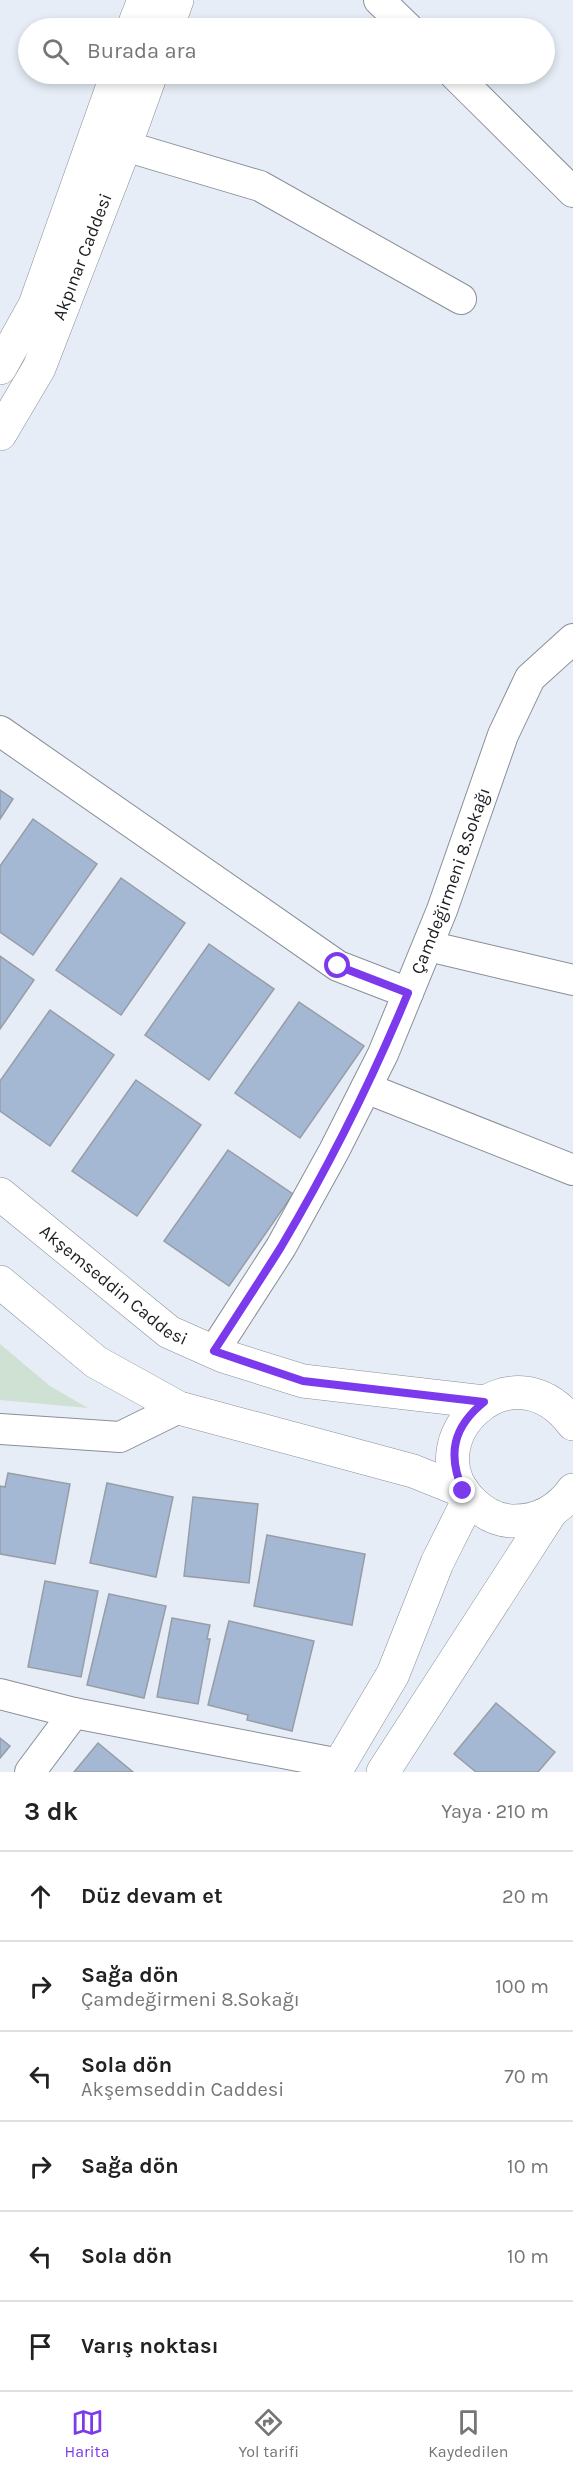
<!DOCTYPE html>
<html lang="tr">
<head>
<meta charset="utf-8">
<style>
	:root { --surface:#fff; --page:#f2f2f2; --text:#222; --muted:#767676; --line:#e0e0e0; --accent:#7c3aed }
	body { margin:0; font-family:Karla,sans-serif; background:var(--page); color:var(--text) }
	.stop { position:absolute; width:18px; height:18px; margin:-14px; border:4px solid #7c3aed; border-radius:50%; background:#fff }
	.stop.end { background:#7c3aed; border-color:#fff; box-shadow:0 2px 6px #0008 }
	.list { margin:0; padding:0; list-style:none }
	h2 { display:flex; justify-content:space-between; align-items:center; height:78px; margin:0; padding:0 24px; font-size:26px }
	h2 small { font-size:20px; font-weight:400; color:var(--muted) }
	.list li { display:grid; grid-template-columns:39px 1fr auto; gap:18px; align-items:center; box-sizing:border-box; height:90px; padding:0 24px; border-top:2px solid var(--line) }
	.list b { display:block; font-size:22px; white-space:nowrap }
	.list p { margin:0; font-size:20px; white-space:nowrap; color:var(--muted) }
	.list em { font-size:20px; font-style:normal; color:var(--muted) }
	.icon { flex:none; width:33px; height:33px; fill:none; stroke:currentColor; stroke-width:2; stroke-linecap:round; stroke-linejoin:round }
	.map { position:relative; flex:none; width:573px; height:1772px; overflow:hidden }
	.search { position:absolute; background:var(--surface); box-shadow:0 3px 9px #0003; left:18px; right:18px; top:18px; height:66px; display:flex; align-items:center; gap:15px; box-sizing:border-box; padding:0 21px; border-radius:33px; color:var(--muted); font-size:22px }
	.sheet { height:618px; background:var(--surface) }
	nav { display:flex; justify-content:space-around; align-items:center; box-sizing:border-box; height:84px; border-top:2px solid var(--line); background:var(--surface); font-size:16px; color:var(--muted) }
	nav a { display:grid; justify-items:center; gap:3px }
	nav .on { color:var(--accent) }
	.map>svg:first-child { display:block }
	.green { fill:#cee1d3 }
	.building { fill:#a4b8d4; stroke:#979da6; stroke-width:1.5 }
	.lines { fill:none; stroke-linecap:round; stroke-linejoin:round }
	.minor-casing { stroke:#898f98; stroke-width:32 }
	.tertiary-casing { stroke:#898f98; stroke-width:34 }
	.secondary-casing { stroke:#898f98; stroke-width:34 }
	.minor { stroke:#fff; stroke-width:30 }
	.tertiary { stroke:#fff; stroke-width:33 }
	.secondary { stroke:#fff; stroke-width:33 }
	.route { stroke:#7c3aed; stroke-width:8 }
	.labels { text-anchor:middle; stroke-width:6; stroke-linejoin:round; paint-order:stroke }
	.street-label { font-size:18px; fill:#1b1d21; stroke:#fff }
</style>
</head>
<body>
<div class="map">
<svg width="573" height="1772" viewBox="0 0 573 1772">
	<rect width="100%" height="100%" fill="#e6edf6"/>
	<path class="green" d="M0,1344l50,42 38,22 -88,-8z"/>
	<g class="building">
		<path d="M0,790l13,9 -13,20z"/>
		<path d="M33,819l64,45 -64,91 -33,-23v-66z"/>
		<path d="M121,878l64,45 -64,92 -65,-45z"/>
		<path d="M209,944l65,45 -65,91 -64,-45z"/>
		<path d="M0,956l34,24 -34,49z"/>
		<path d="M299,1002l65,44 -64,92 -65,-45z"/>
		<path d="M50,1010l64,45 -64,91 -50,-35v-30z"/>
		<path d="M136,1080l65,45 -64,91 -65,-45z"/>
		<path d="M228,1150l65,44 -64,92 -65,-45z"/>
		<path d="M8,1473l62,11 -15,80 -55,-10v-68l5,1z"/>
		<path d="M107,1483l66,14 -17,80 -66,-14z"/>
		<path d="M193,1497l65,7 -9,79 -65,-7z"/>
		<path d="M267,1535l98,19 -13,71 -98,-19z"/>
		<path d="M45,1581l53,10 -17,86 -53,-10z"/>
		<path d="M109,1594l57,12 -22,92 -57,-13z"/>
		<path d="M172,1618l38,7 -3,14h3l-12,65 -41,-7z"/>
		<path d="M229,1621l85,20 -22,90 -45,-11 1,-5 -40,-10z"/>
		<path d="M496,1703l59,49 -17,20h-62l-22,-18z"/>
		<path d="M0,1738l10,8 -10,12z"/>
		<path d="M98,1743l35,29h-59z"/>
	</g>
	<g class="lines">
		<defs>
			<g id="minor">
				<path d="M379,0l29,28"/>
				<path d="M454,74l119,118"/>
				<path d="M125,146l135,40 201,113"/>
				<path d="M0,731l338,235 70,27"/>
				<path d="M428,946l145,34"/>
				<path d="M366,1088l207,82"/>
				<path id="s1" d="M214,1351l67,-104 53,-96 49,-97 59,-144 61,-175 27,-57 43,-39"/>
				<path d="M0,1429l120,8 59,-29"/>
				<path d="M0,1694l74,19 266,51"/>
				<path d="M30,1772l44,-59"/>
			</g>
			<g id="tertiary">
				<path id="s2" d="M0,1194l169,138 54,24 80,25 181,21"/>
				<path d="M0,1282l96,80 83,46 234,63 50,20"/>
				<path d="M573,1424c-62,-83 -162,18 -102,77 11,11 24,19 40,20 26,1 47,-10 62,-31"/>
				<path d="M335,1772l58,-98 44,-111 32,-64"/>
				<path d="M383,1772l168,-260"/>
			</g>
			<g id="secondary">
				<path d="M133,28l11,-28"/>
				<path d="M167,28l10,-28"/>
				<path d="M0,368l35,-63 82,-231"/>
				<path id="s3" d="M0,434l39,-66 86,-222 26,-72"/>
			</g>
		</defs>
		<use href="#minor" class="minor-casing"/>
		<use href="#tertiary" class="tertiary-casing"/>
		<use href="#secondary" class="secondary-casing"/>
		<use href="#minor" class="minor"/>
		<use href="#tertiary" class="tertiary"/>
		<use href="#secondary" class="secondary"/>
	</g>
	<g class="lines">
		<path class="route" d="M338,966l70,27c-36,87 -79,173 -127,254 -22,35 -45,70 -67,104l89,30 181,21c-31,25 -37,52 -21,89"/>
	</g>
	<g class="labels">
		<g class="street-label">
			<text dy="6" stroke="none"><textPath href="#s3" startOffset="196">Akpınar Caddesi</textPath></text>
			<text dy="6" stroke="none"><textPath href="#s1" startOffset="528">Çamdeğirmeni 8.Sokağı</textPath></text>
			<text dy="6" stroke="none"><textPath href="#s2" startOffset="146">Akşemseddin Caddesi</textPath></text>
		</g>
	</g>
</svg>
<div class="stop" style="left:338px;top:966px"></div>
<div class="stop end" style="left:463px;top:1491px"></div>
<div class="search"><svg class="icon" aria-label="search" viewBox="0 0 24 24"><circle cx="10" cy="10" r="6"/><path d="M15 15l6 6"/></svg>Burada ara</div>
</div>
<section class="sheet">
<h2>3 dk<small>Yaya · 210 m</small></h2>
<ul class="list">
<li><svg class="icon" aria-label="ahead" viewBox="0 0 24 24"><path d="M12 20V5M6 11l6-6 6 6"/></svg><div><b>Düz devam et</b></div><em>20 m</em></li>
<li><svg class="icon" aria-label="right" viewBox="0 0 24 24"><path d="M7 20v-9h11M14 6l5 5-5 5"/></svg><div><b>Sağa dön</b><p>Çamdeğirmeni 8.Sokağı</p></div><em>100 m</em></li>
<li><svg class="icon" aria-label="left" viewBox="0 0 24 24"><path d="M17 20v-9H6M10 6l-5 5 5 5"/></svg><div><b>Sola dön</b><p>Akşemseddin Caddesi</p></div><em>70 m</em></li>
<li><svg class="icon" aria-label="right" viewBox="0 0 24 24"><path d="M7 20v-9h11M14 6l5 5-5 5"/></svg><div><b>Sağa dön</b></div><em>10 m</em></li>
<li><svg class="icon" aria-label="left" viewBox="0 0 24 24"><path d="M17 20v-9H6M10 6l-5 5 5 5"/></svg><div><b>Sola dön</b></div><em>10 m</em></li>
<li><svg class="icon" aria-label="arrive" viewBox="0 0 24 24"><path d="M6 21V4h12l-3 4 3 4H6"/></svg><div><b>Varış noktası</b></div></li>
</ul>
</section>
<nav>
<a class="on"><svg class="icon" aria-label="map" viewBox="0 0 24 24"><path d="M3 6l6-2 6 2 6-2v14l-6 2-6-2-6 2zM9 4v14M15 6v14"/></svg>Harita</a>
<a><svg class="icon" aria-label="directions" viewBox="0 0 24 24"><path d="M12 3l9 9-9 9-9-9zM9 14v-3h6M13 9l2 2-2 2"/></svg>Yol tarifi</a>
<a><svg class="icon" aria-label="saved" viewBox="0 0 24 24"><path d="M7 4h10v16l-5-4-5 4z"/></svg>Kaydedilen</a>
</nav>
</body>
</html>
